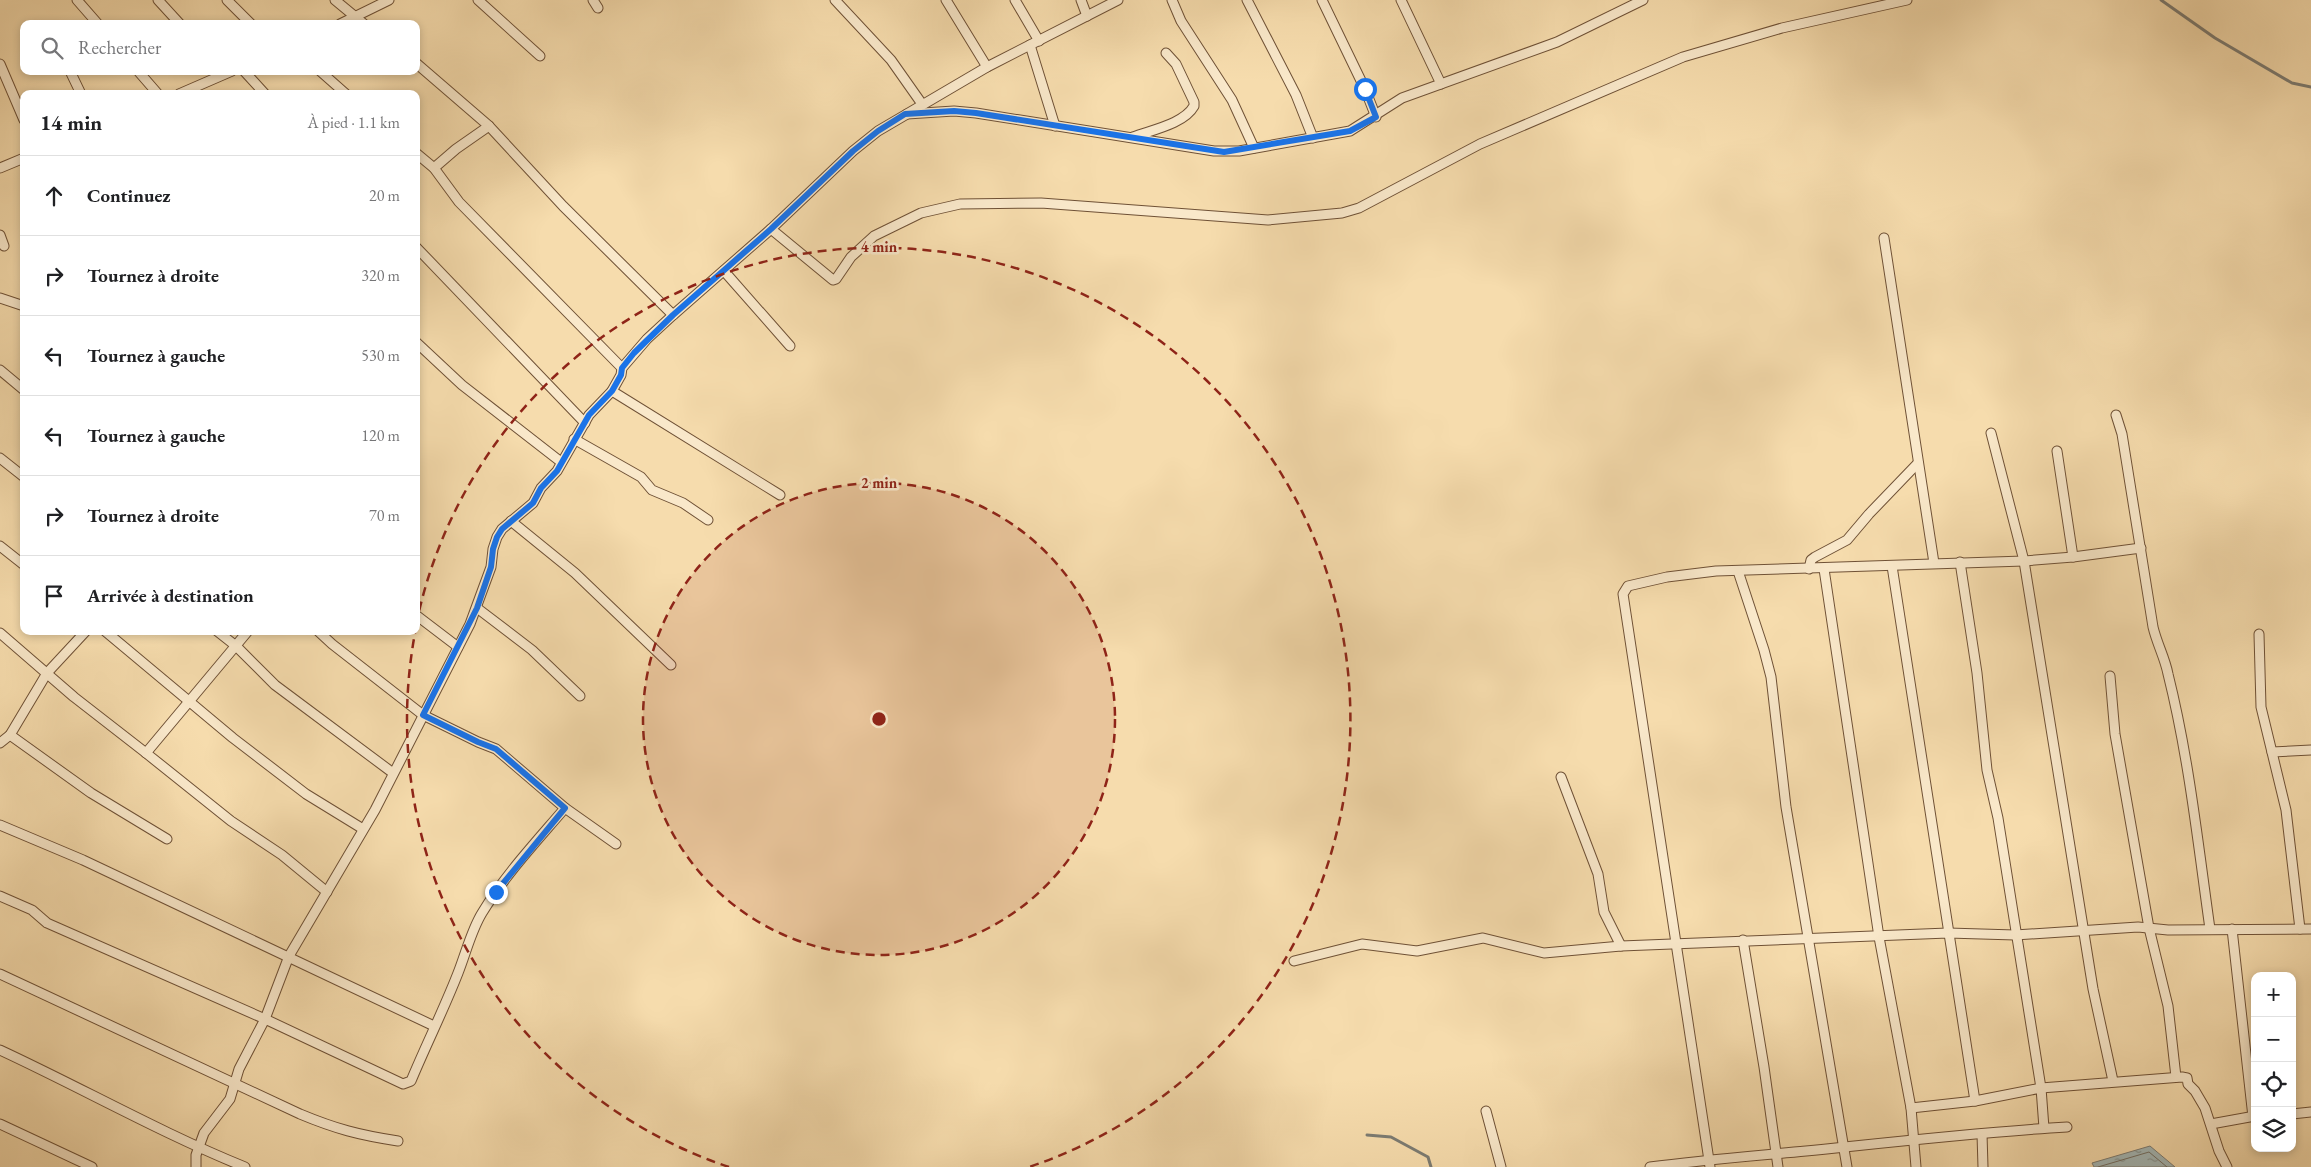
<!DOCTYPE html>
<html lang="fr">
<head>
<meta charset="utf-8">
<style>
	:root { --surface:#fff; --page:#f2f2f2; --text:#202124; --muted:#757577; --line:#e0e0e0 }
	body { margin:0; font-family:"EB Garamond",serif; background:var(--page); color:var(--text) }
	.controls { position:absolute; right:15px; bottom:15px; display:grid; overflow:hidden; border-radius:10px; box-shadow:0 2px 8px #0003 }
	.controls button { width:45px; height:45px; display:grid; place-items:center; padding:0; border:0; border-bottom:1px solid var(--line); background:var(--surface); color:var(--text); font:25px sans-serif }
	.stop { position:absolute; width:15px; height:15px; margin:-11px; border:4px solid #1a73e8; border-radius:50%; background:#fff }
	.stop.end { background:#1a73e8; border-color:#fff; box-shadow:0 1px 5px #0008 }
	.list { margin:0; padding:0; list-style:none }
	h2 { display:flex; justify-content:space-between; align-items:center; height:65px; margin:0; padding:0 20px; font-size:21px }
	h2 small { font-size:16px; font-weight:400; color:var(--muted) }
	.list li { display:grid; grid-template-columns:32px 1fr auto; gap:15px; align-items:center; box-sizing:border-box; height:80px; padding:0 20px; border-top:1px solid var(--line) }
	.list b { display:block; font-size:19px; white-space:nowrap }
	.list em { font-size:16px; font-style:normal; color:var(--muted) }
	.icon { flex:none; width:28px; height:28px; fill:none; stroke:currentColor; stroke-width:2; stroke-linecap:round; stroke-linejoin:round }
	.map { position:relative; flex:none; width:2311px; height:1167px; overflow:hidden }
	.search { position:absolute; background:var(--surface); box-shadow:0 2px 8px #0003; left:20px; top:20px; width:400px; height:55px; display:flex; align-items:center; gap:12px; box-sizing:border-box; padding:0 18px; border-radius:10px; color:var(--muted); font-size:19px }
	.panel { position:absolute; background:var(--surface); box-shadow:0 2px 8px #0003; left:20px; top:90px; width:400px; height:545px; border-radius:10px }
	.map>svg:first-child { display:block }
	.water { fill:url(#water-ripples); stroke:#7c7c73 }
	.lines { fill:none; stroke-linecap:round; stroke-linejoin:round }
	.shore { stroke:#726e62; stroke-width:1 }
	.stream { stroke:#7c7c73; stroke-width:3 }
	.minor-casing { stroke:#6f5136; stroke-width:11 }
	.minor { stroke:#f9e8ca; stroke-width:9 }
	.route { stroke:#1a73e8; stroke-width:6 }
	.ring { fill:none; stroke:#8f2418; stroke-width:2.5; stroke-dasharray:9 6 }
	.centre { fill:#8f2418; stroke:#f9e8ca; stroke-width:2.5 }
	.ring-label { font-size:15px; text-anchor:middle; font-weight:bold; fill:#8f2418; stroke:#f9e8ca; stroke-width:5; stroke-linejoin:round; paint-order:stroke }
</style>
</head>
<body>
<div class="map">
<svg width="2311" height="1167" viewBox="0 0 2311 1167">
	<defs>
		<pattern id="water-ripples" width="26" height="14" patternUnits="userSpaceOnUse" patternTransform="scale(1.25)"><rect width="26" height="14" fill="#a3b8b7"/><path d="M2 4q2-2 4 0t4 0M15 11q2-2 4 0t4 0" fill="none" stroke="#869593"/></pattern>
	</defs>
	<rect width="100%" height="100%" fill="#f6dcad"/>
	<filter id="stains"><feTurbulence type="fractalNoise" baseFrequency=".004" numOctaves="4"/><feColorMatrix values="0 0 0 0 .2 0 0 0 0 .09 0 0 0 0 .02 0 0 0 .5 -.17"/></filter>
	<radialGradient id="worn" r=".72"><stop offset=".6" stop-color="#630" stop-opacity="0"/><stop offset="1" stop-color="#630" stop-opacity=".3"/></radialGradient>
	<path class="water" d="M2150,1146l25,21h-81l-2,-4z"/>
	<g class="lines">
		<path class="shore" d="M2098,1167l51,-15 18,15"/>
		<g class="stream">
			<path d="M2161,0l54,38 77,45 19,4"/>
			<path d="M1367,1135l24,2 37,20 3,10"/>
		</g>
		<defs>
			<g id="minor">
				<path d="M77,0l21,24"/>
				<path d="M158,0l22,24"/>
				<path d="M227,0l24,24"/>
				<path d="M335,0l29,24"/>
				<path d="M478,0l62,56"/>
				<path d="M593,0l5,8"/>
				<path d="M835,0l56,60 31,44"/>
				<path d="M946,0l41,67"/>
				<path d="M1015,0l24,41"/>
				<path d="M1081,0l6,16"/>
				<path d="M1172,0l9,21 51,79 22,48"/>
				<path d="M1247,0l49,95 17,43"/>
				<path d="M1322,0l43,89 11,28"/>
				<path d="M1401,0l40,84"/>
				<path d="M340,24l49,-24"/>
				<path d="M1030,45l25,81"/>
				<path d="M416,63l73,63 74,80 110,109"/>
				<path d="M0,64l24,56"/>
				<path d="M70,71l11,23"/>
				<path d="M138,71l20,23"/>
				<path d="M244,71l21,23"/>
				<path d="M320,71l26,23"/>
				<path d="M179,94l53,-23"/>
				<path d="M907,114l47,-3 22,2 238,38h25l111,-20 52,-33 155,-56 86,-42"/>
				<path d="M1133,137c18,-7 51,-13 61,-31v-4l-18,-38 -10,-11"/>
				<path d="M416,153l18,15 25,34 163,166"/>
				<path d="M0,168l24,-10"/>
				<path d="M434,168l22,-19 33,-23"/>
				<path d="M771,229l62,51 3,-1 15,-22 23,-21 47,-23 39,-9 81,-1 227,17 74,-7 17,-5 121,-64 203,-87 99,-29 125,-28"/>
				<path d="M0,235l4,11"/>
				<path d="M1884,238l50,325"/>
				<path d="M416,247l169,176"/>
				<path d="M724,271l66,75"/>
				<path d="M0,298l24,8"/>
				<path d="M416,342l46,43 99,77"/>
				<path d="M0,370l24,20"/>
				<path d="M612,391l168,104"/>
				<path d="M2116,415l6,19 31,193c4,17 12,31 15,47 21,84 30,170 42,255"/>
				<path d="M1991,433l33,128 69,428 20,92"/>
				<path d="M574,439l67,38 11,13 31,13 25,17"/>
				<path d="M2057,451l16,106"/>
				<path d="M0,458l24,19"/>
				<path d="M511,521l64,52 96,92"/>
				<path d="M0,546l24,19"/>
				<path d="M1960,562l17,111 10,97 11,48 43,270 3,40"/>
				<path d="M1892,566l83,535"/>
				<path d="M1809,569l2,-9 4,-3 32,-17 22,-26 49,-51"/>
				<path d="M1824,569l55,368 32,171 5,59"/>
				<path d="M1738,571l26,79 7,27 15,130 61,360"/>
				<path d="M477,608l55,42 48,46"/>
				<path d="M416,615l42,32"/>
				<path d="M105,631l128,107 73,56 57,35"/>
				<path d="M217,631l19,15 39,39 118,88"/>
				<path d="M318,631l14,13 91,71 55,27 18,7 69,59 51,36"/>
				<path d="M0,633l74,64 72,56 85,68 51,34 45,37"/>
				<path d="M2259,634l2,73 25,103 14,119"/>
				<path d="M2110,676l5,58 34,194 19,78 8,71"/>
				<path d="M10,735l81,58 76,46"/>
				<path d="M0,743l10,-8 37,-62 39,-42"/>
				<path d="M2272,752l39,-2"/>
				<path d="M146,753l102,-122"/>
				<path d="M1561,777l37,97 6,38 17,34"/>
				<path d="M0,825l83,35 351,166"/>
				<path d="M0,896l32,14 15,13 218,96 138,65 8,-3c15,-36 33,-72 47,-108 8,-20 13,-42 24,-60 23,-38 54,-71 83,-105"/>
				<path d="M2232,929l21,188"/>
				<path d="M1743,940l21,127 14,100"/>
				<path d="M1294,961l68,-17 55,7 66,-13 61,15 77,-7 327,-13 67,2 123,-8 30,3 143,-1"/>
				<path d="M0,974l300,140c36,15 59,21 98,27"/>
				<path d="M0,1050c82,38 161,83 245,117"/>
				<path d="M1911,1108l64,-7 66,-13 141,-11 5,1 1,6 7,7 10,17 14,43 8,16"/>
				<path d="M1486,1111l15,56"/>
				<path d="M2292,1114l19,-2"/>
				<path d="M0,1124l92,43"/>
				<path d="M2211,1124l44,-8"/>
				<path d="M1982,1134l1,33"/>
				<path d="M196,1167v-12l8,-22 26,-34 9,-30 26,-50 24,-63 86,-146 95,-186 21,-57 2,-18 4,-12 5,-8 31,-26 8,-15 16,-17 32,-56 23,-24 9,-16 1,-7 25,-29 26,-24 98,-86 82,-78 25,-20 109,-64 131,-67"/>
				<path d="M1650,1167c52,-7 104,-11 156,-16 87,-9 174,-19 261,-24"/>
				<path d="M1710,1167l-87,-573 5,-8 39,-9 49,-6 308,-10 49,-4 68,-9"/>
			</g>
		</defs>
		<use href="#minor" class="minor-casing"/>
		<use href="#minor" class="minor"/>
	</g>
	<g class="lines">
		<path class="route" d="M496,892l69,-84 -69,-59 -18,-7 -55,-27 54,-107 14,-41 2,-18 4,-12 5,-8 31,-26 8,-15 16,-17 32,-56 23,-24 9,-16 1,-7 12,-15 39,-38 98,-86 82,-78 25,-20 27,-17 49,-3 22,2 248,39 126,-21 26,-14 -11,-28"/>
	</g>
	<circle cx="879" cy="719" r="236" fill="#8f2418" fill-opacity=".12"/>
	<g class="ring">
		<circle cx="879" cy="719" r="236"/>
		<path d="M729 1167A472 472 0 0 1 415 633M416 625A472 472 0 1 1 1029 1167"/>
	</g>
	<circle cx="879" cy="719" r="8" class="centre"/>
	<g class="ring-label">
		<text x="879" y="252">4 min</text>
		<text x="879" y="488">2 min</text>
	</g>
	<rect width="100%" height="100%" filter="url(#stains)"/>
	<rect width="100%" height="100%" fill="url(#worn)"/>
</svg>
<div class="controls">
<button>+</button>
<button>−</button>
<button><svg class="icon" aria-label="locate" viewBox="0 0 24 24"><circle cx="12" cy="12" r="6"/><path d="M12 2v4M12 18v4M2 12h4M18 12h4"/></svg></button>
<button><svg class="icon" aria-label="layers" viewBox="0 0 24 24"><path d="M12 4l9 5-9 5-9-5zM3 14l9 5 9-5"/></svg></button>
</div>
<div class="stop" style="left:1365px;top:89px"></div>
<div class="stop end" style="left:496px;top:892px"></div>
<div class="search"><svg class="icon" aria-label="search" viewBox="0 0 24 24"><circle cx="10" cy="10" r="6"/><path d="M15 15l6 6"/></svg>Rechercher</div>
<section class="panel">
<h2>14 min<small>À pied · 1.1 km</small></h2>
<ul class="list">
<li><svg class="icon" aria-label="ahead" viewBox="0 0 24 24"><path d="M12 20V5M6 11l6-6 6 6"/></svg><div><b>Continuez</b></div><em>20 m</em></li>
<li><svg class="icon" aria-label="right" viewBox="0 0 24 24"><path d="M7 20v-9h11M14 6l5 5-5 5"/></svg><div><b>Tournez à droite</b></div><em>320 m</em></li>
<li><svg class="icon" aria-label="left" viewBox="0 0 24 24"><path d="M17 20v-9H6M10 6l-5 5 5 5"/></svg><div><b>Tournez à gauche</b></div><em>530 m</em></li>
<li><svg class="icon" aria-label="left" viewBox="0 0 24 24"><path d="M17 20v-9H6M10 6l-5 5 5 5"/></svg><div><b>Tournez à gauche</b></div><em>120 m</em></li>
<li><svg class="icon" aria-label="right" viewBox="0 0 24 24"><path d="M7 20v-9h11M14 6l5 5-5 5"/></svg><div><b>Tournez à droite</b></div><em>70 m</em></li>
<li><svg class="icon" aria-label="arrive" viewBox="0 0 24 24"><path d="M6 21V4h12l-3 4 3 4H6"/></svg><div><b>Arrivée à destination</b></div></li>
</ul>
</section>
</div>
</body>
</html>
